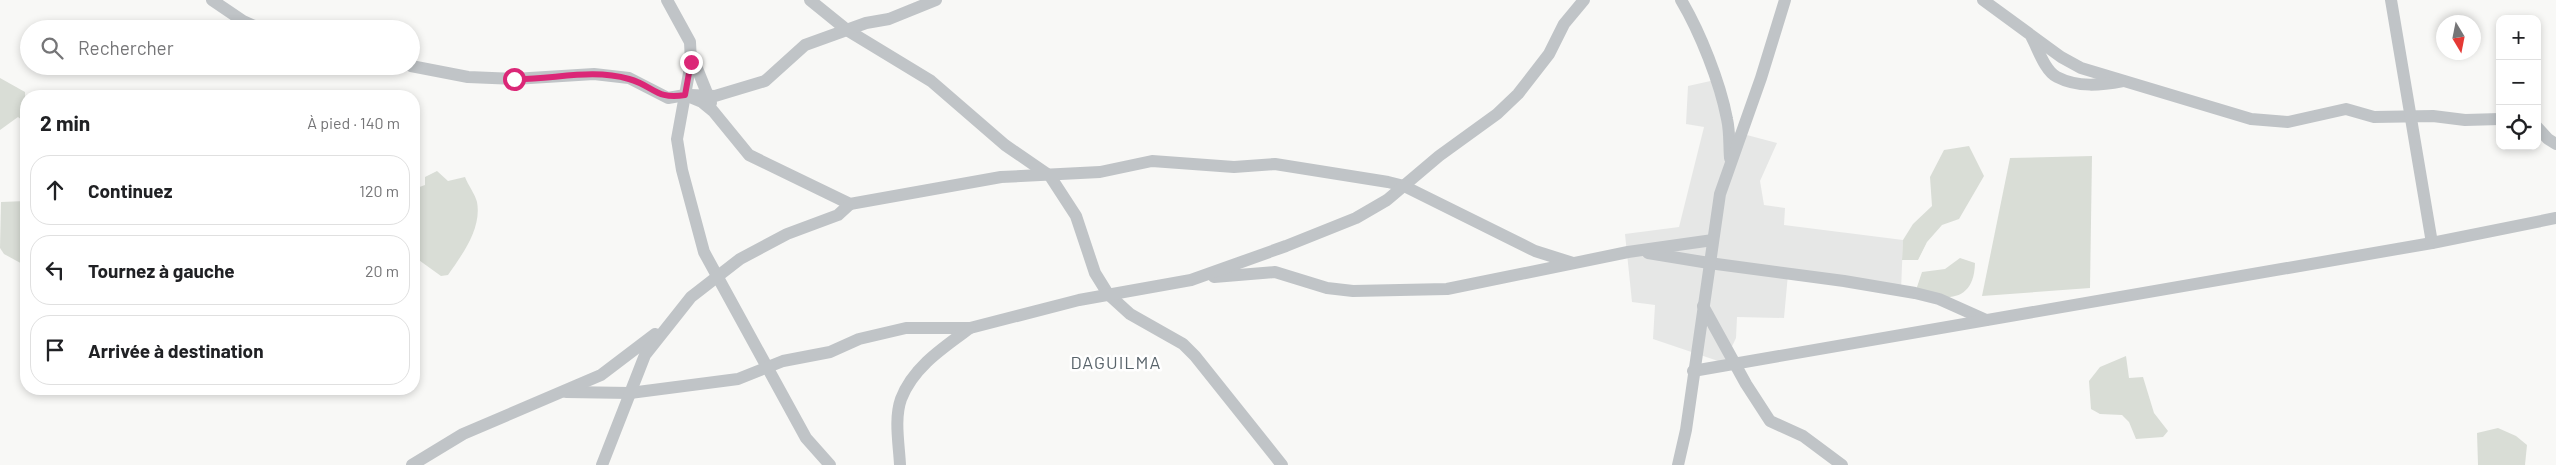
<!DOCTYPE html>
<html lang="fr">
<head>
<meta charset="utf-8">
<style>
	:root { --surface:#fff; --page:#f6f6f6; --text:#202124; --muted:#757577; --line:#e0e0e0 }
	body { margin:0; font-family:Barlow,sans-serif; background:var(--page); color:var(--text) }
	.controls { position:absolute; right:15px; top:15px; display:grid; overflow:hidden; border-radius:10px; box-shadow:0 2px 8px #0003 }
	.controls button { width:45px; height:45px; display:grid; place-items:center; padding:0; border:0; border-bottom:1px solid var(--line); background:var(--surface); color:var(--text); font:25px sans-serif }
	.compass { position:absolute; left:2436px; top:15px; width:45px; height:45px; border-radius:50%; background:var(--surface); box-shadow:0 2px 8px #0003; rotate:170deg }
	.stop { position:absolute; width:15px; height:15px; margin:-11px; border:4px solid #db2777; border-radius:50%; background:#fff }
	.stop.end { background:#db2777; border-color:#fff; box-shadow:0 1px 5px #0008 }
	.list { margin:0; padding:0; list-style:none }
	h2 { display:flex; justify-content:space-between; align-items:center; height:65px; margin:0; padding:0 20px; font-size:21px }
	h2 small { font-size:16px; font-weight:400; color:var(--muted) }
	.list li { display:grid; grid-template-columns:32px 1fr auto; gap:15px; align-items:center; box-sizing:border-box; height:70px; margin:0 10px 10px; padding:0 10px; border:1px solid var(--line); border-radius:20px }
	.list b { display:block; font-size:19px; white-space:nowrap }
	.list em { font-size:16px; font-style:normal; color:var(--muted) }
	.icon { flex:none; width:28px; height:28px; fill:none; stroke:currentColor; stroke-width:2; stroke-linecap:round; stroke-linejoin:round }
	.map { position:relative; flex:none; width:2556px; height:465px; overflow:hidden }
	.search { position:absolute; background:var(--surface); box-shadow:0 2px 8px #0003; left:20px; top:20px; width:400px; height:55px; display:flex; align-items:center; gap:12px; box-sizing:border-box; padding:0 18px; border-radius:28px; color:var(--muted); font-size:19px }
	.panel { position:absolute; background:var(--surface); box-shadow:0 2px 8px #0003; left:20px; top:90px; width:400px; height:305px; border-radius:20px }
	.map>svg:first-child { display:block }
	.built { fill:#e6e7e6 }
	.green { fill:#d9ddd6 }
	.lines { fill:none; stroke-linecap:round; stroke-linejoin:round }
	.minor { stroke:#c0c4c7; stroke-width:12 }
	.route { stroke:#db2777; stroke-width:6 }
	.labels { text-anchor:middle; stroke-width:5; stroke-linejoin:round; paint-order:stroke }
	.quarter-label { font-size:18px; letter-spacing:1px; fill:#58636a; stroke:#fff }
</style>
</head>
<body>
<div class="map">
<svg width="2556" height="465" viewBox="0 0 2556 465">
	<rect width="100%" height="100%" fill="#f8f8f6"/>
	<path class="built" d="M1715,80l13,50 49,13 -17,38 4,24 21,3 -1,17 119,15 -2,51 -113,-17 -4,44 -47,-1 -1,21 -12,25 -71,-24 2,-34 -23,-3 -7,-68 54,-7 25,-100 -18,-3 2,-38z"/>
	<g class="green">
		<path d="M0,78l25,14 1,31 -8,-6 -18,13z"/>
		<path d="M1969,146l15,30 -25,43 -17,6 -15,17 -9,18h-16l1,-20 10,-16 19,-18 -2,-29 14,-27z"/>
		<path d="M2092,156l-2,132 -108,8 28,-138z"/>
		<path d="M437,171l11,10 17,-4c3,8 10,17 12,25 5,26 -15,53 -29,73l-7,1 -25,-18 -2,-69 11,-4v-8z"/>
		<path d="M26,201v65l-22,-12 -4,-6 1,-46z"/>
		<path d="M1960,258l15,5c-1,41 -31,37 -60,30l7,-21 23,-3z"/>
		<path d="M2126,356l3,22 14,-1 11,36 14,18 -5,6 -27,2 -7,-17 -7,-7 -22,-1 -9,-5 -2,-28 11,-14z"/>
		<path d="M2498,428l18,8 11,9 -2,20h-47l-1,-32z"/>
	</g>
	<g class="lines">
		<g class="minor">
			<path d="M212,0l31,21 18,8"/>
			<path d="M667,0l23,42 1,20 -14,77 5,31 22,82 102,186 24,27"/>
			<path d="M810,0l37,30 84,51 74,64 45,31 26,40 19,57 13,21 22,20 53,30 12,12 87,109"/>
			<path d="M1681,0c19,32 39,82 46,119 3,13 2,27 3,39"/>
			<path d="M1983,0l78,57 20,11 170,51 37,3 58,-13 28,8 59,-1 32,4 35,-1"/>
			<path d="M2391,0l41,243"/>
			<path d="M2032,38c6,11 13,33 25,39 21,11 45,8 66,4"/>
			<path d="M692,56l19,47"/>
			<path d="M411,66l57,11 46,2 80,-5 35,4 39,20 17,-3 17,7 11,9 36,44 101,49 151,-27 99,-5 52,-11 82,6 41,-3 113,18 16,4 131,65 38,12"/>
			<path d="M690,95l25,1 50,-15 40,-36 61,-22 23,-4 47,-19"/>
			<path d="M2537,127l11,12 8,5"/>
			<path d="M1648,253l61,10 135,18 71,12 24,6 47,21"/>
			<path d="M1214,277l61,-5 52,16 26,3 94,-2 181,-37 85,-12"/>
			<path d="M1703,306l43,78 24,37 33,15 39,29"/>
			<path d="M1693,371l739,-128 124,-25"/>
			<path d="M566,392l64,1 108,-14 45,-18 47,-9 29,-13 47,-11h64l109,-28 112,-20 95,-34 70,-28 31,-18 52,-44 58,-42 21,-20 31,-40 15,-30 20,-24"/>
			<path d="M412,465l51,-31 138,-59 54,-41"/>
			<path d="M602,465l43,-110 46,-58 49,-38 47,-25 51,-19 12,-11"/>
			<path d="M900,465c-1,-21 -6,-46 1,-66 12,-32 43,-52 69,-71"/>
			<path d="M1678,465l8,-35 34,-236 41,-116 24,-78"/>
		</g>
	</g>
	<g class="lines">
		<path class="route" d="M514,79c38,1 77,-11 115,0 25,7 27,21 56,16l6,-33"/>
	</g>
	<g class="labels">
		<g class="quarter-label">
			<text x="1116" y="369">DAGUILMA</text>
		</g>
	</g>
</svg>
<div class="controls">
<button>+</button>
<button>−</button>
<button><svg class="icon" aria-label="locate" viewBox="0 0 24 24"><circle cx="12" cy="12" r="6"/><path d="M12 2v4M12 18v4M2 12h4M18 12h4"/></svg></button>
</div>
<svg class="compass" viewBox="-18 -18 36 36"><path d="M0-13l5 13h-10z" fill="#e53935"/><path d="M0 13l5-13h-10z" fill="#757577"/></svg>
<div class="stop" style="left:514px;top:79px"></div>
<div class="stop end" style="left:691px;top:62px"></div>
<div class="search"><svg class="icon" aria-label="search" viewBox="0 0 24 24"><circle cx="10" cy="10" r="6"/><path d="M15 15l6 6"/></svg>Rechercher</div>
<section class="panel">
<h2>2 min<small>À pied · 140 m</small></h2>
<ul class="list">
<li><svg class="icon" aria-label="ahead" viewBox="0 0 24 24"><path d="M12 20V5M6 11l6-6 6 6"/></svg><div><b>Continuez</b></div><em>120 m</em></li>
<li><svg class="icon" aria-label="left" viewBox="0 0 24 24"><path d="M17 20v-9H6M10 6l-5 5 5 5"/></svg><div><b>Tournez à gauche</b></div><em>20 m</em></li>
<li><svg class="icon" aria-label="arrive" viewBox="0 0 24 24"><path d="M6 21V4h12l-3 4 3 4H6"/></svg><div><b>Arrivée à destination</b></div></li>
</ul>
</section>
</div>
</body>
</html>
